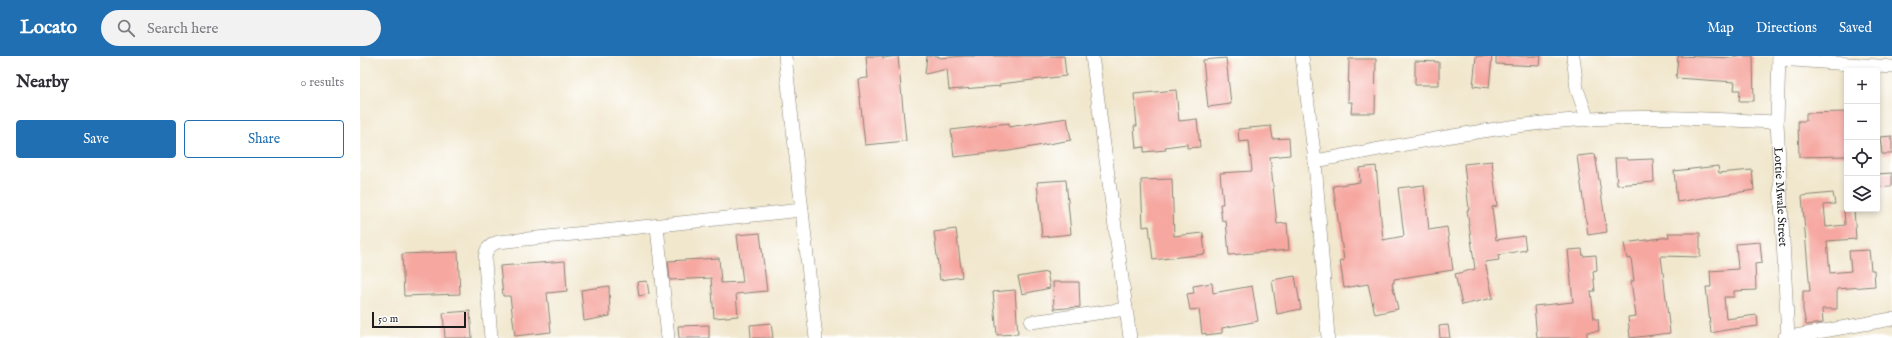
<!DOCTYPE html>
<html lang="en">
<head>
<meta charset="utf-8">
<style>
	:root { --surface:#fff; --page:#f2f2f3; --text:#2b2b33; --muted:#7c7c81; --line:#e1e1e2; --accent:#1f6fb2 }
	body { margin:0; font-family:"IM FELL English",serif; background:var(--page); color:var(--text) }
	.controls { position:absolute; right:12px; top:12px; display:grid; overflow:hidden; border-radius:4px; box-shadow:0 2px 6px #0003 }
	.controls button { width:36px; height:36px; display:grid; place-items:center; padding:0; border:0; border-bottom:1px solid var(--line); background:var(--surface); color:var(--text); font:20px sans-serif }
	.scale { position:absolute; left:12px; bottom:10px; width:94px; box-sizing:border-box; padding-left:4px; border:2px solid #1c1c1c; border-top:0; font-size:11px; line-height:14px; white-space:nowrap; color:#1c1c1c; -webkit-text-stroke:3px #fff; paint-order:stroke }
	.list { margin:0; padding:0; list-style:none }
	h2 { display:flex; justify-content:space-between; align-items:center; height:52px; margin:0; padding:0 16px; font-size:17px }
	h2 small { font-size:13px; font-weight:400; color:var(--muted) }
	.actions { display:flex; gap:8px; padding:12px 16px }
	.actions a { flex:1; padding:9px 0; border:1px solid var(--accent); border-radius:4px; text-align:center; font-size:14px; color:var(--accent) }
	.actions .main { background:var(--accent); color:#fff }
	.icon { flex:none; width:22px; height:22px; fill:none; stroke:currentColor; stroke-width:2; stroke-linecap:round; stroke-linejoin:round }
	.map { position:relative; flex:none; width:1532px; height:282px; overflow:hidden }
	header { display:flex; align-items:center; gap:24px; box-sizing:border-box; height:56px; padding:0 20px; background:var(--accent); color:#fff }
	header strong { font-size:19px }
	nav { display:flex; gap:22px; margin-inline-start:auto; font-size:14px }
	.search { width:280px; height:36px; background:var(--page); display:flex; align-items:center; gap:10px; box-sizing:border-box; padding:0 14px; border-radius:22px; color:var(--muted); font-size:15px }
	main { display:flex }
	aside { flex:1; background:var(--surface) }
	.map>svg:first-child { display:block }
	.building { fill:#f6a7a0 }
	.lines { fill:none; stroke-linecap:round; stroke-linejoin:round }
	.minor-casing { stroke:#868274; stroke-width:14 }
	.minor { stroke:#fff; stroke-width:13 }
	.labels { text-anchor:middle; stroke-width:4; stroke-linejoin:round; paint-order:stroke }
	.street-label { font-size:12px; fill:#1c1c1c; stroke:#fff }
</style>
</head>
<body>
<header>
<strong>Locato</strong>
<div class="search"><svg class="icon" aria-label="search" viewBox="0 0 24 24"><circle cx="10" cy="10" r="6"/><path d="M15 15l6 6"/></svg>Search here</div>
<nav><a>Map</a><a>Directions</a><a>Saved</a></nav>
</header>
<main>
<aside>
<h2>Nearby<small>0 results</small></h2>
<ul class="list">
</ul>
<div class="actions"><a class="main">Save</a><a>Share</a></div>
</aside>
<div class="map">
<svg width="1532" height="282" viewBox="0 0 1532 282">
	<rect width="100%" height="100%" fill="#fff"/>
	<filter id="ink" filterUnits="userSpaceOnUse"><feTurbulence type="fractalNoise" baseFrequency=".025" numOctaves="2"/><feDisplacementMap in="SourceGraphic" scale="8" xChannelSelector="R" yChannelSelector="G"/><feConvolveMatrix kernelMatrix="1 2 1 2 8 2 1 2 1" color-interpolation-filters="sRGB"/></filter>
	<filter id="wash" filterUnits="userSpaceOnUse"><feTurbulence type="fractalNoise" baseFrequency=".012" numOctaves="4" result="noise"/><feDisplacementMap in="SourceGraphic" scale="16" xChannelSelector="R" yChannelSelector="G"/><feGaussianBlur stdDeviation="0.9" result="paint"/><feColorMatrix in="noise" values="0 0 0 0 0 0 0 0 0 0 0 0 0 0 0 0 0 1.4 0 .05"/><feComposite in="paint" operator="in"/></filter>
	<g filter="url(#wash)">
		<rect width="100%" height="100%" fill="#f1e7cd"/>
		<g id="blocks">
			<g class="building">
				<path d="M506,0h17v2l15,-2 8,85 -41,4 -7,-66 10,-1z"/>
				<path d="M567,0h12v2l25,-2h100l2,20 -66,8v2l-51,4 -2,-21 -22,5z"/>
				<path d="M1116,0h16l-3,32 -16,-2z"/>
				<path d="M1136,0h45l-1,10 -44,-2z"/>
				<path d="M1318,0l55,2 1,-2h19l1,45h-15l1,-11h-6l1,-8 -59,-4z"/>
				<path d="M866,2l5,46 -23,3 -5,-47z"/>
				<path d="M989,3h27l-1,54h-24l1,-11h-4z"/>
				<path d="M1055,5l24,1v23h-24z"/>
				<path d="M816,34l3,31 18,-2 3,28 -13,1v-4l-22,3 1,3 -22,2v-5l-8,1 -2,-22h3l-3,-32z"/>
				<path d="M1487,56v44l-48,1 -1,-36h8v-8z"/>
				<path d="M707,62l4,22 -62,11 -55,6 -3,-27 58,-7v4z"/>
				<path d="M911,70l2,13 16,-1 1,17 -20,2 7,67 10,-1 2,27 -60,5 -3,-35 -4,1 -2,-17h3l-3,-31 32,-2 -3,-30 -10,1 -1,-13z"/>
				<path d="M1532,80v18h-10l-2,-17z"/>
				<path d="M1235,98l12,78 -19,3 -11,-79z"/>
				<path d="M1255,102h12l1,2 25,-1 1,23 -37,3z"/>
				<path d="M1132,105l5,45 -5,1 4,33 28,-4 2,14 -28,5 1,5 -14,2 8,36 -31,7 -7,-31 20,-5 -8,-59h2l-5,-46z"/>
				<path d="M1016,110l7,74 21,-4 -6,-48 26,-3 5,45 18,-3 6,43 -59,9v4h-2l6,26 -23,5 -7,-30 -24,4 -4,-27 4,-1 -11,-74 27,-4 -1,-14z"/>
				<path d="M1358,110l1,7 33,-3 2,20 -77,12 -3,-31z"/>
				<path d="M1532,117v13l-15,1v-13z"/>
				<path d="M812,123l2,57 29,-3 2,21 -52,6 -4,-34 -6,1 -2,-47z"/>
				<path d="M706,124l5,54 -29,3 -5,-55z"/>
				<path d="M1473,137l2,11 -11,1 2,22 19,-2 -1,-16h10l2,30 -29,2 3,32 21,-2 -2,-20 20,-1 2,20h3l1,16 -38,3v20h-15l1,14 -17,2 -3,-16v-18h7l-8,-95z"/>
				<path d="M596,173l6,48 -22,3 -6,-48z"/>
				<path d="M400,177l7,58 -31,3 2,22 -24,2 -3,-40 -41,2 -2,-19 51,-3 2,25 22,-1 -6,-47z"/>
				<path d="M1308,177h32v24l-39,-1 9,77 -40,5 -2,-21 8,-1 -5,-35h3l-3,-23 -4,1 -3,-16 45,-6z"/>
				<path d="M1400,186l2,21 -7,1 1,26 -22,1v6h-10l2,22 31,-4 1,11 -32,4 -15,3 -5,-46h5l-1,-16 28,-2 -2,-25z"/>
				<path d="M1222,193l1,7 13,-1 1,15 -4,1 2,20h-4l3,28h4l1,12 -12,1v6h-50l-3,-32 39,-4 -5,-52z"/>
				<path d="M98,196l2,42 -56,2 -2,-42z"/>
				<path d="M205,205l2,30 -20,2 4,39 -36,4 -5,-40h-7l-3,-30z"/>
				<path d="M687,216l3,16 -28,6 -4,-17z"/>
				<path d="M935,220l6,33 -24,5 -5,-34z"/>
				<path d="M287,225l2,13 -10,2 -2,-14z"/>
				<path d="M693,226h26l1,25 -26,2z"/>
				<path d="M852,227l1,10 39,-7 6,35 -36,7v5l-16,2v-2l-4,1 -3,-25 -9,1 -3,-16 7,-1 -1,-7z"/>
				<path d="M249,230l1,30 -26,5 -3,-31z"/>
				<path d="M655,234l3,44 -21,1 -4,-43z"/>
				<path d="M110,255l2,27h-27l-2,-25z"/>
				<path d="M411,267l2,15h-22l-1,-13z"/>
				<path d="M349,269v13h-30l-1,-12z"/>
				<path d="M1088,269l2,13h-10l-1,-12z"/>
			</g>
		</g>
	</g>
	<g filter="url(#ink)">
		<use href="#blocks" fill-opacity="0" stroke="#868274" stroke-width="1"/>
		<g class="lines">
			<defs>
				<g id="minor">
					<path d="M425,0l31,282"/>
					<path d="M732,0l38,282"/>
					<path d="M942,0l13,105 13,177"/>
					<path d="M1213,0l4,33 11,31"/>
					<path id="s1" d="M1419,0l-2,66 11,216"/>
					<path d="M1419,3l113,8"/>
					<path d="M955,105c82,-15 164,-32 247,-40 71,-7 144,-2 215,1"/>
					<path d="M297,170l11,112"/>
					<path d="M671,266l95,-13"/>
					<path d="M131,282l-6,-76c0,-11 2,-16 13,-20l304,-32"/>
					<path d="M1424,282l108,-19"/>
				</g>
			</defs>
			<use href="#minor" class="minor-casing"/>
			<use href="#minor" class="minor"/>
		</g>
	</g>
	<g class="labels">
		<g class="street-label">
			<text dy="4" stroke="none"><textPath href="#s1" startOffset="141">Lottie Mwale Street</textPath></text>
		</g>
	</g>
</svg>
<div class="controls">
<button>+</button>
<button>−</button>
<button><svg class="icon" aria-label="locate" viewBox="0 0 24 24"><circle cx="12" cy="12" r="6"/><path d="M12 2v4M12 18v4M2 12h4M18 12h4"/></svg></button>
<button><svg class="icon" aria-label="layers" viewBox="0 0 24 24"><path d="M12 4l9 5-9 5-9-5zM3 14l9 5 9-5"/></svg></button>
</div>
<div class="scale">50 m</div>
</div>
</main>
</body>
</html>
